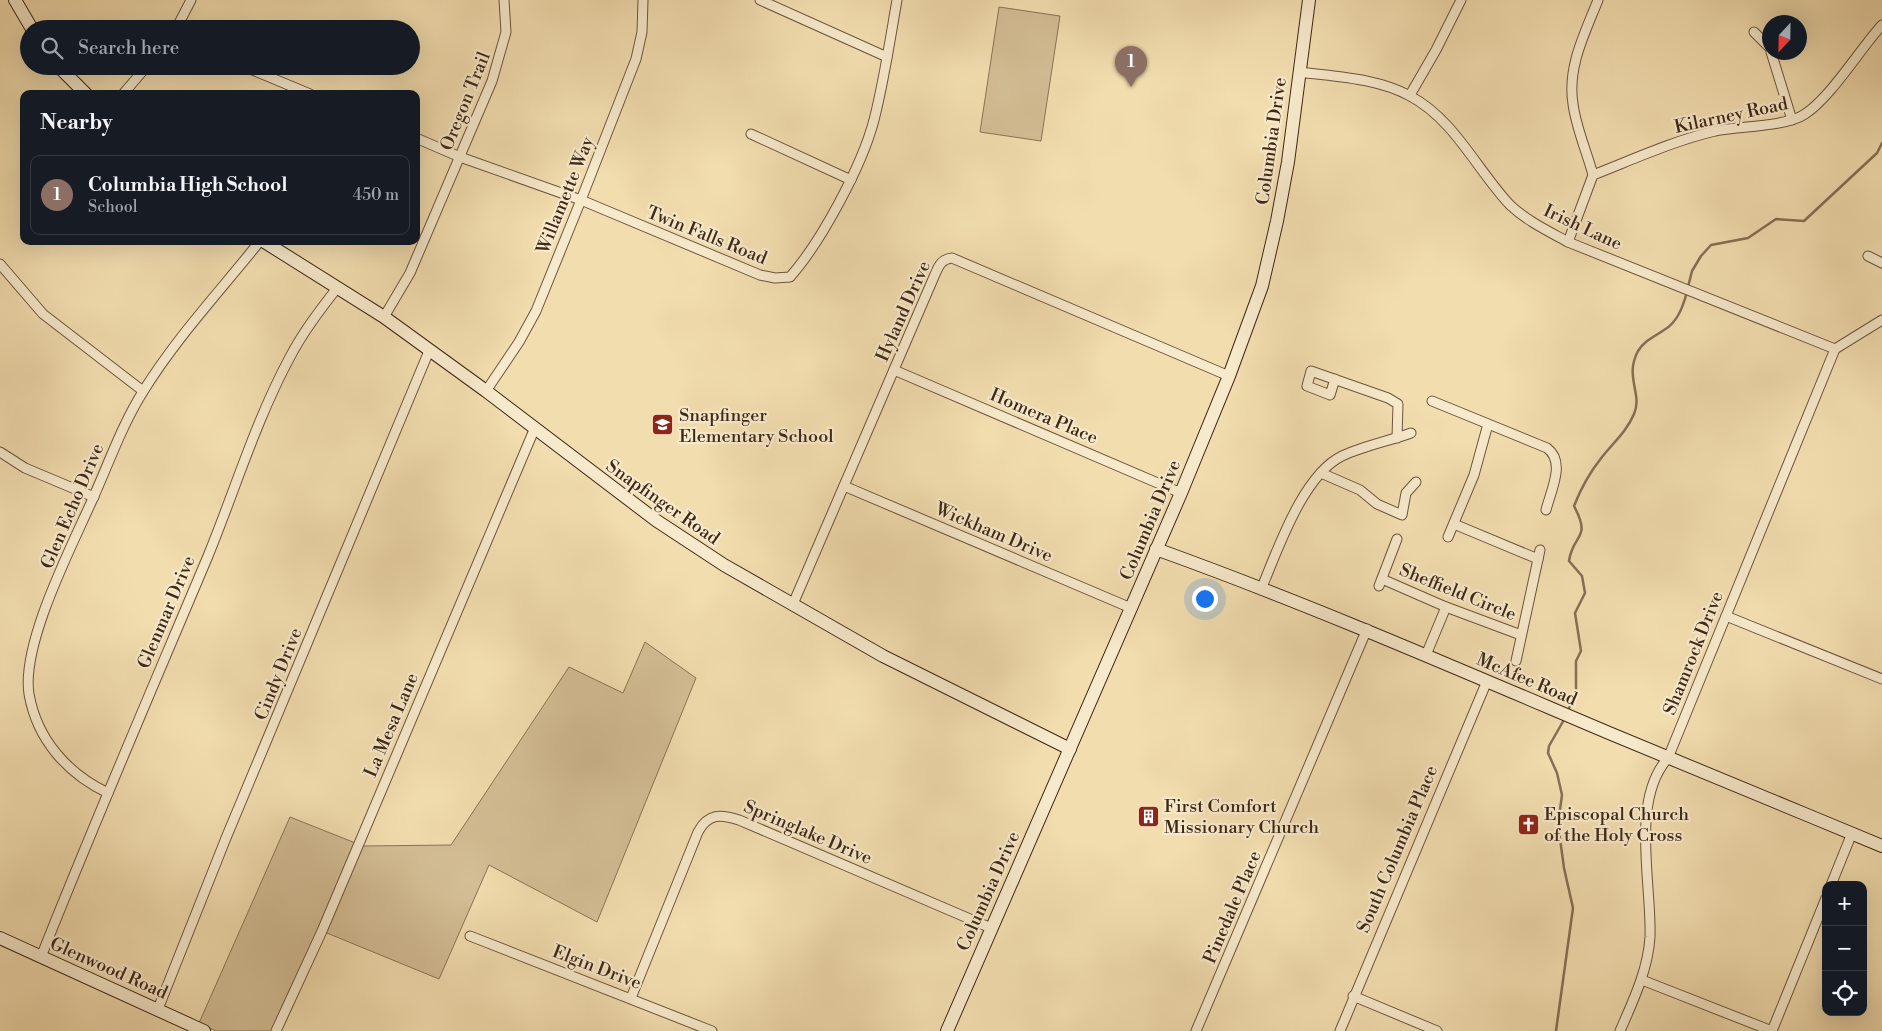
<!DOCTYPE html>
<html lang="en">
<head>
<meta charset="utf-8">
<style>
	:root { --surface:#171b24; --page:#242831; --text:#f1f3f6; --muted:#9ea1a6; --line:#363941; --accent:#c59692 }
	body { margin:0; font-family:"Libre Bodoni",serif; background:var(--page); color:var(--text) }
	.controls { position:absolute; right:15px; bottom:15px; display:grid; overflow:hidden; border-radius:10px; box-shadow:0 5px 20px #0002 }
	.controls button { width:45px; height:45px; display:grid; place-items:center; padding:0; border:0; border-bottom:1px solid var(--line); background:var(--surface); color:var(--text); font:25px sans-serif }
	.compass { position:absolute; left:1762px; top:15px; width:45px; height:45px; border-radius:50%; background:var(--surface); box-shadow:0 5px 20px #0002; rotate:202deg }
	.you { position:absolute; left:1204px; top:598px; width:18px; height:18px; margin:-12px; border:4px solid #fff; border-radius:50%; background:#1a73e8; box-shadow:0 0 0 8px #1a73e833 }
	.badge { display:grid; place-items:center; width:32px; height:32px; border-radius:50%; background:var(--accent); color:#fff; font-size:16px; font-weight:700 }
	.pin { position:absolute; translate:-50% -41px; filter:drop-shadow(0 1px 2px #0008) }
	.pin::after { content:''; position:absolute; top:26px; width:18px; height:15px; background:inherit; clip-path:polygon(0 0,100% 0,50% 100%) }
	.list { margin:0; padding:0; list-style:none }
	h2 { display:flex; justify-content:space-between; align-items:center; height:65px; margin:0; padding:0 20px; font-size:21px }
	h2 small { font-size:16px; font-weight:400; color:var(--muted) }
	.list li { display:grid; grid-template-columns:32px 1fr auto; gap:15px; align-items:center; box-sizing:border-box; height:80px; margin:0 10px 10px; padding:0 10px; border:1px solid var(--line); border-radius:10px }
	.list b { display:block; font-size:19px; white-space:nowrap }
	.list p { margin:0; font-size:16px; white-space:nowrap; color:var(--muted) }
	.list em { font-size:16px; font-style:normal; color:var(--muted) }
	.icon { flex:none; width:28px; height:28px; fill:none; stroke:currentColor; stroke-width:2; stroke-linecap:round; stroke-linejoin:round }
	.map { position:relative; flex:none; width:1882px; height:1031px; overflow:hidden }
	.search { position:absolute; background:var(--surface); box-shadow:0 5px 20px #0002; left:20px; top:20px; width:400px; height:55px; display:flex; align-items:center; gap:12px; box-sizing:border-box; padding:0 18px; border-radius:28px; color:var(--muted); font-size:19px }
	.panel { position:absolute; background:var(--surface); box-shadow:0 5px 20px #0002; left:20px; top:90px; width:400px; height:155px; border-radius:10px }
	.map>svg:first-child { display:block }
	.green { fill:#d4be95; stroke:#8a7356 }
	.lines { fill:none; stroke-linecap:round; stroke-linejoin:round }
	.stream { stroke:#866f54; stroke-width:2.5 }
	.street-casing { stroke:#6c553e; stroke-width:11 }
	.secondary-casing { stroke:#3f2818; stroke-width:14 }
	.street { stroke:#f7e9cb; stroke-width:9 }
	.secondary { stroke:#f7e9cb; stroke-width:12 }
	.labels { text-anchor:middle; stroke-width:4.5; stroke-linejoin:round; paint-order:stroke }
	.street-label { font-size:18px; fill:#3f2818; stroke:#f7e9cb }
	.poi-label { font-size:18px; fill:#3f2818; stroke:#f7e9cb; text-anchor:start }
</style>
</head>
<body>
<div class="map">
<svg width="1882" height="1031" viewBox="0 0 1882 1031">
	<rect width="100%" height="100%" fill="#f2ddaf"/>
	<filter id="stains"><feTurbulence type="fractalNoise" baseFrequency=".004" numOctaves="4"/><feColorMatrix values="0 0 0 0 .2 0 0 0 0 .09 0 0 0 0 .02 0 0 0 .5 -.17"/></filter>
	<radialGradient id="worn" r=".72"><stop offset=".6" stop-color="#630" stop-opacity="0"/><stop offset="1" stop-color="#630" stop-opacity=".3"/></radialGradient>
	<g class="green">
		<path d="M999,7l61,9 -19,125 -61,-9z"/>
		<path d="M645,642l51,36 -99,244 -108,-57 -50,114 -117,-48 -47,100h-59l-17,-8 91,-206 73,29 88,-1 118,-178 54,26z"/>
	</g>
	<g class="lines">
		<g class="stream">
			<path d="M1688,287l4,-16 9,-15 10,-11 37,-7 28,-19 28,2 73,-68 5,-10"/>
			<path d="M1568,710l8,-15v-34l5,-10 -6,-38 10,-20 -3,-17 -13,-15c4,-28 23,-21 5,-55 7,-18 16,-34 28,-49 11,-14 25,-26 32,-43 9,-20 -10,-37 4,-63 7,-11 16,-14 26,-21 14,-8 19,-24 23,-38"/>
			<path d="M1556,1031l17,-123 -9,-40 -6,-44 4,-29 -5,-22 -9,-20 1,-7 16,-28"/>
		</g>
		<defs>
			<g id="street">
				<path d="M760,0l127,57"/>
				<path d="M176,29l15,-29"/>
				<path d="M1754,32l16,16"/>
				<path d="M1771,52l21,68"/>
				<path d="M243,66l67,28"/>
				<path d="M1299,72c38,5 78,6 111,24 44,23 67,74 100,109 17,16 38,26 58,37l267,107"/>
				<path d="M123,94l24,-28"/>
				<path d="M1410,95l26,-45 25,-50"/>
				<path d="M751,134l100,46"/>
				<path d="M416,138l44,19 121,43 179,75 15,3 15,-1c31,-35 72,-111 84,-157 10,-39 16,-80 23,-120"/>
				<path d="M1593,175c-6,-23 -17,-47 -20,-71 -6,-37 12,-71 25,-104"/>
				<path d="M1568,242l25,-67c41,-16 80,-34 122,-44 24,-5 71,-4 90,-17 26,-17 55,-65 77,-89"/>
				<path d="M1868,256l14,7"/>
				<path d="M0,264l43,50 100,77"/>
				<path d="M384,317l26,-44 82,-192 14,-49 -2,-32"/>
				<path d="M894,370l287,123"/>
				<path d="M1335,379l-5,16 -23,-9 4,-15 77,27 10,6 -1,34"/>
				<path d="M486,391l33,-49 17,-31 45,-111 55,-141 6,-27 1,-32"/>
				<path d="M1432,401l115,47c19,14 4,42 -1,62"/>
				<path d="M0,452l25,16 69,29"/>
				<path d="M1321,473l39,17 17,14 25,11 4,-22 10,-11"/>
				<path d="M844,486l287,122"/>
				<path d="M1454,524l84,35"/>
				<path d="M1448,537l26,-62 14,-51"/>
				<path d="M1382,579l64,28 75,28"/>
				<path d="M1379,586l18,-47"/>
				<path d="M1262,587c16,-38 41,-112 80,-131 21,-10 47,-15 69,-23"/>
				<path d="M793,604l140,-325c5,-11 7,-20 19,-21l277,118"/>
				<path d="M1726,616l156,63"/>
				<path d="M1426,655l20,-48"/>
				<path d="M1516,661l24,-111"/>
				<path d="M108,793c-40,-19 -71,-53 -79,-99 -8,-51 44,-150 65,-198 16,-36 29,-73 50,-106 33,-53 77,-100 116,-149"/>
				<path d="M1831,885l21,-52"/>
				<path d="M470,936l242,95"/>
				<path d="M41,957c53,-134 111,-268 167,-401 27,-66 48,-136 82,-199 13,-25 30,-47 47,-69"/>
				<path d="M1642,980l130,51"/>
				<path d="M1353,996l84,35"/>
				<path d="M631,998l67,-166c10,-19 23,-18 41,-12l252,108"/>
				<path d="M158,1009l68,-171 203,-487"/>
				<path d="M276,1031l46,-100 212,-501"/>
				<path d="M1196,1031l171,-402"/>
				<path d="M1340,1031l147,-350"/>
				<path d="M1620,1031c13,-30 28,-61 30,-94 2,-53 -20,-137 18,-179l167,-409 47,-29"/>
				<path d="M1772,1031l54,-133"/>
			</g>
			<g id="secondary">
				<path d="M15,0l17,29"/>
				<path d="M58,66l28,28"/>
				<path d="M263,241l121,76 102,74 171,130 67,44 159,91 187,93"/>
				<path d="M1156,549c153,55 302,120 453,184 90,38 182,75 273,113"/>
				<path d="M0,938l204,93"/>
				<path d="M947,1031l234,-538 48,-117 33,-90 15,-65 11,-59 21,-162"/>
			</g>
		</defs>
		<use href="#street" class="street-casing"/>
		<use href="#secondary" class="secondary-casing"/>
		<use href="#street" class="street"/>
		<use href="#secondary" class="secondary"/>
	</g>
	<defs>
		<symbol id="school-square" viewBox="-11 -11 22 22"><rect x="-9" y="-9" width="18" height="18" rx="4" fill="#8f2418" stroke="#f7e9cb"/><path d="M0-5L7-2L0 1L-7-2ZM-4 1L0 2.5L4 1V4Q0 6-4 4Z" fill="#fff"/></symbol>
		<symbol id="building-square" viewBox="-11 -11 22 22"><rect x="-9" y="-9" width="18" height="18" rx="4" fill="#8f2418" stroke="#f7e9cb"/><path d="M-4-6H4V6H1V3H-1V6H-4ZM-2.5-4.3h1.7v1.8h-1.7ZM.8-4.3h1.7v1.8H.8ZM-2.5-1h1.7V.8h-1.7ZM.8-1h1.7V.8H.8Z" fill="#fff"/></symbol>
		<symbol id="church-square" viewBox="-11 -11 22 22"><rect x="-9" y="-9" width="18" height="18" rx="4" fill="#8f2418" stroke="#f7e9cb"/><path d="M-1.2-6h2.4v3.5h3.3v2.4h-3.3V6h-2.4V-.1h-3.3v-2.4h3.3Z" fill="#fff"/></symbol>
	</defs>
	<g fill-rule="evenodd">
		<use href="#school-square" x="650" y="412" width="25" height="25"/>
		<use href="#building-square" x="1136" y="804" width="25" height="25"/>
		<use href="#church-square" x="1516" y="812" width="25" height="25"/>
	</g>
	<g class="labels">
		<g class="street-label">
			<text transform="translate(465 101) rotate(-68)" y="6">Oregon Trail</text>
			<text transform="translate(1731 115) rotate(-12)" y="6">Kilarney Road</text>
			<text transform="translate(1271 141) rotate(-82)" y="6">Columbia Drive</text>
			<text transform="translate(565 195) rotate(-68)" y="6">Willamette Way</text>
			<text transform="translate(1583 227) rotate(25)" y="6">Irish Lane</text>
			<text transform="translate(707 235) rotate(22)" y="6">Twin Falls Road</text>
			<text transform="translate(903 311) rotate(-66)" y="6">Hyland Drive</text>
			<text transform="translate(1044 416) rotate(23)" y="6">Homera Place</text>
			<text transform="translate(663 502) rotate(35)" y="6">Snapfinger Road</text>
			<text transform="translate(72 506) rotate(-67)" y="6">Glen Echo Drive</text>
			<text transform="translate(1150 520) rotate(-67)" y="6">Columbia Drive</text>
			<text transform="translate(994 532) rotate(23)" y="6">Wickham Drive</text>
			<text transform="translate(1458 592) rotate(22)" y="6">Sheffield Circle</text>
			<text transform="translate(166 612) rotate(-67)" y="6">Glenmar Drive</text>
			<text transform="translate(1693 653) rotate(-68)" y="6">Shamrock Drive</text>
			<text transform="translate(278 674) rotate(-68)" y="6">Cindy Drive</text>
			<text transform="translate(1527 679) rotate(23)" y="6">McAfee Road</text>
			<text transform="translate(391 725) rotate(-67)" y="6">La Mesa Lane</text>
			<text transform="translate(808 832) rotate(23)" y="6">Springlake Drive</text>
			<text transform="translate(1397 849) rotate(-67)" y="6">South Columbia Place</text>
			<text transform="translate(988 891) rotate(-66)" y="6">Columbia Drive</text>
			<text transform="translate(1232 907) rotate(-67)" y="6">Pinedale Place</text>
			<text transform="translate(597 967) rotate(21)" y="6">Elgin Drive</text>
			<text transform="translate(109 968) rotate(24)" y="6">Glenwood Road</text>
		</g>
		<g class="poi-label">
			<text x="679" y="421">Snapfinger<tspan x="679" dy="21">Elementary School</tspan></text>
			<text x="1164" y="812">First Comfort<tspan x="1164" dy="21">Missionary Church</tspan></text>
			<text x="1544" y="820">Episcopal Church<tspan x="1544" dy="21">of the Holy Cross</tspan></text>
		</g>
	</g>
	<rect width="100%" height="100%" filter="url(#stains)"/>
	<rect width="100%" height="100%" fill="url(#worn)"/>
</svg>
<div class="controls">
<button>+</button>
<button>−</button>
<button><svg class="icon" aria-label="locate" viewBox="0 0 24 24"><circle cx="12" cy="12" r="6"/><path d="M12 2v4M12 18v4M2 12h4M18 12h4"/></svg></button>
</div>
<svg class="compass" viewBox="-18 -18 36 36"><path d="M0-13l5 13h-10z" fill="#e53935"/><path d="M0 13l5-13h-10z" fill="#9ea1a6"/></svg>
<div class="you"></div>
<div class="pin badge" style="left:1131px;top:87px;background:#8d6e63">1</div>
<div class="search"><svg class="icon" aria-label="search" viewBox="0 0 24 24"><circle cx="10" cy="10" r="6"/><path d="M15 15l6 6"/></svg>Search here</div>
<section class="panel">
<h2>Nearby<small></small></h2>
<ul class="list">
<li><span class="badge" style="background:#8d6e63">1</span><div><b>Columbia High School</b><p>School</p></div><em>450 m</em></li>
</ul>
</section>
</div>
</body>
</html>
